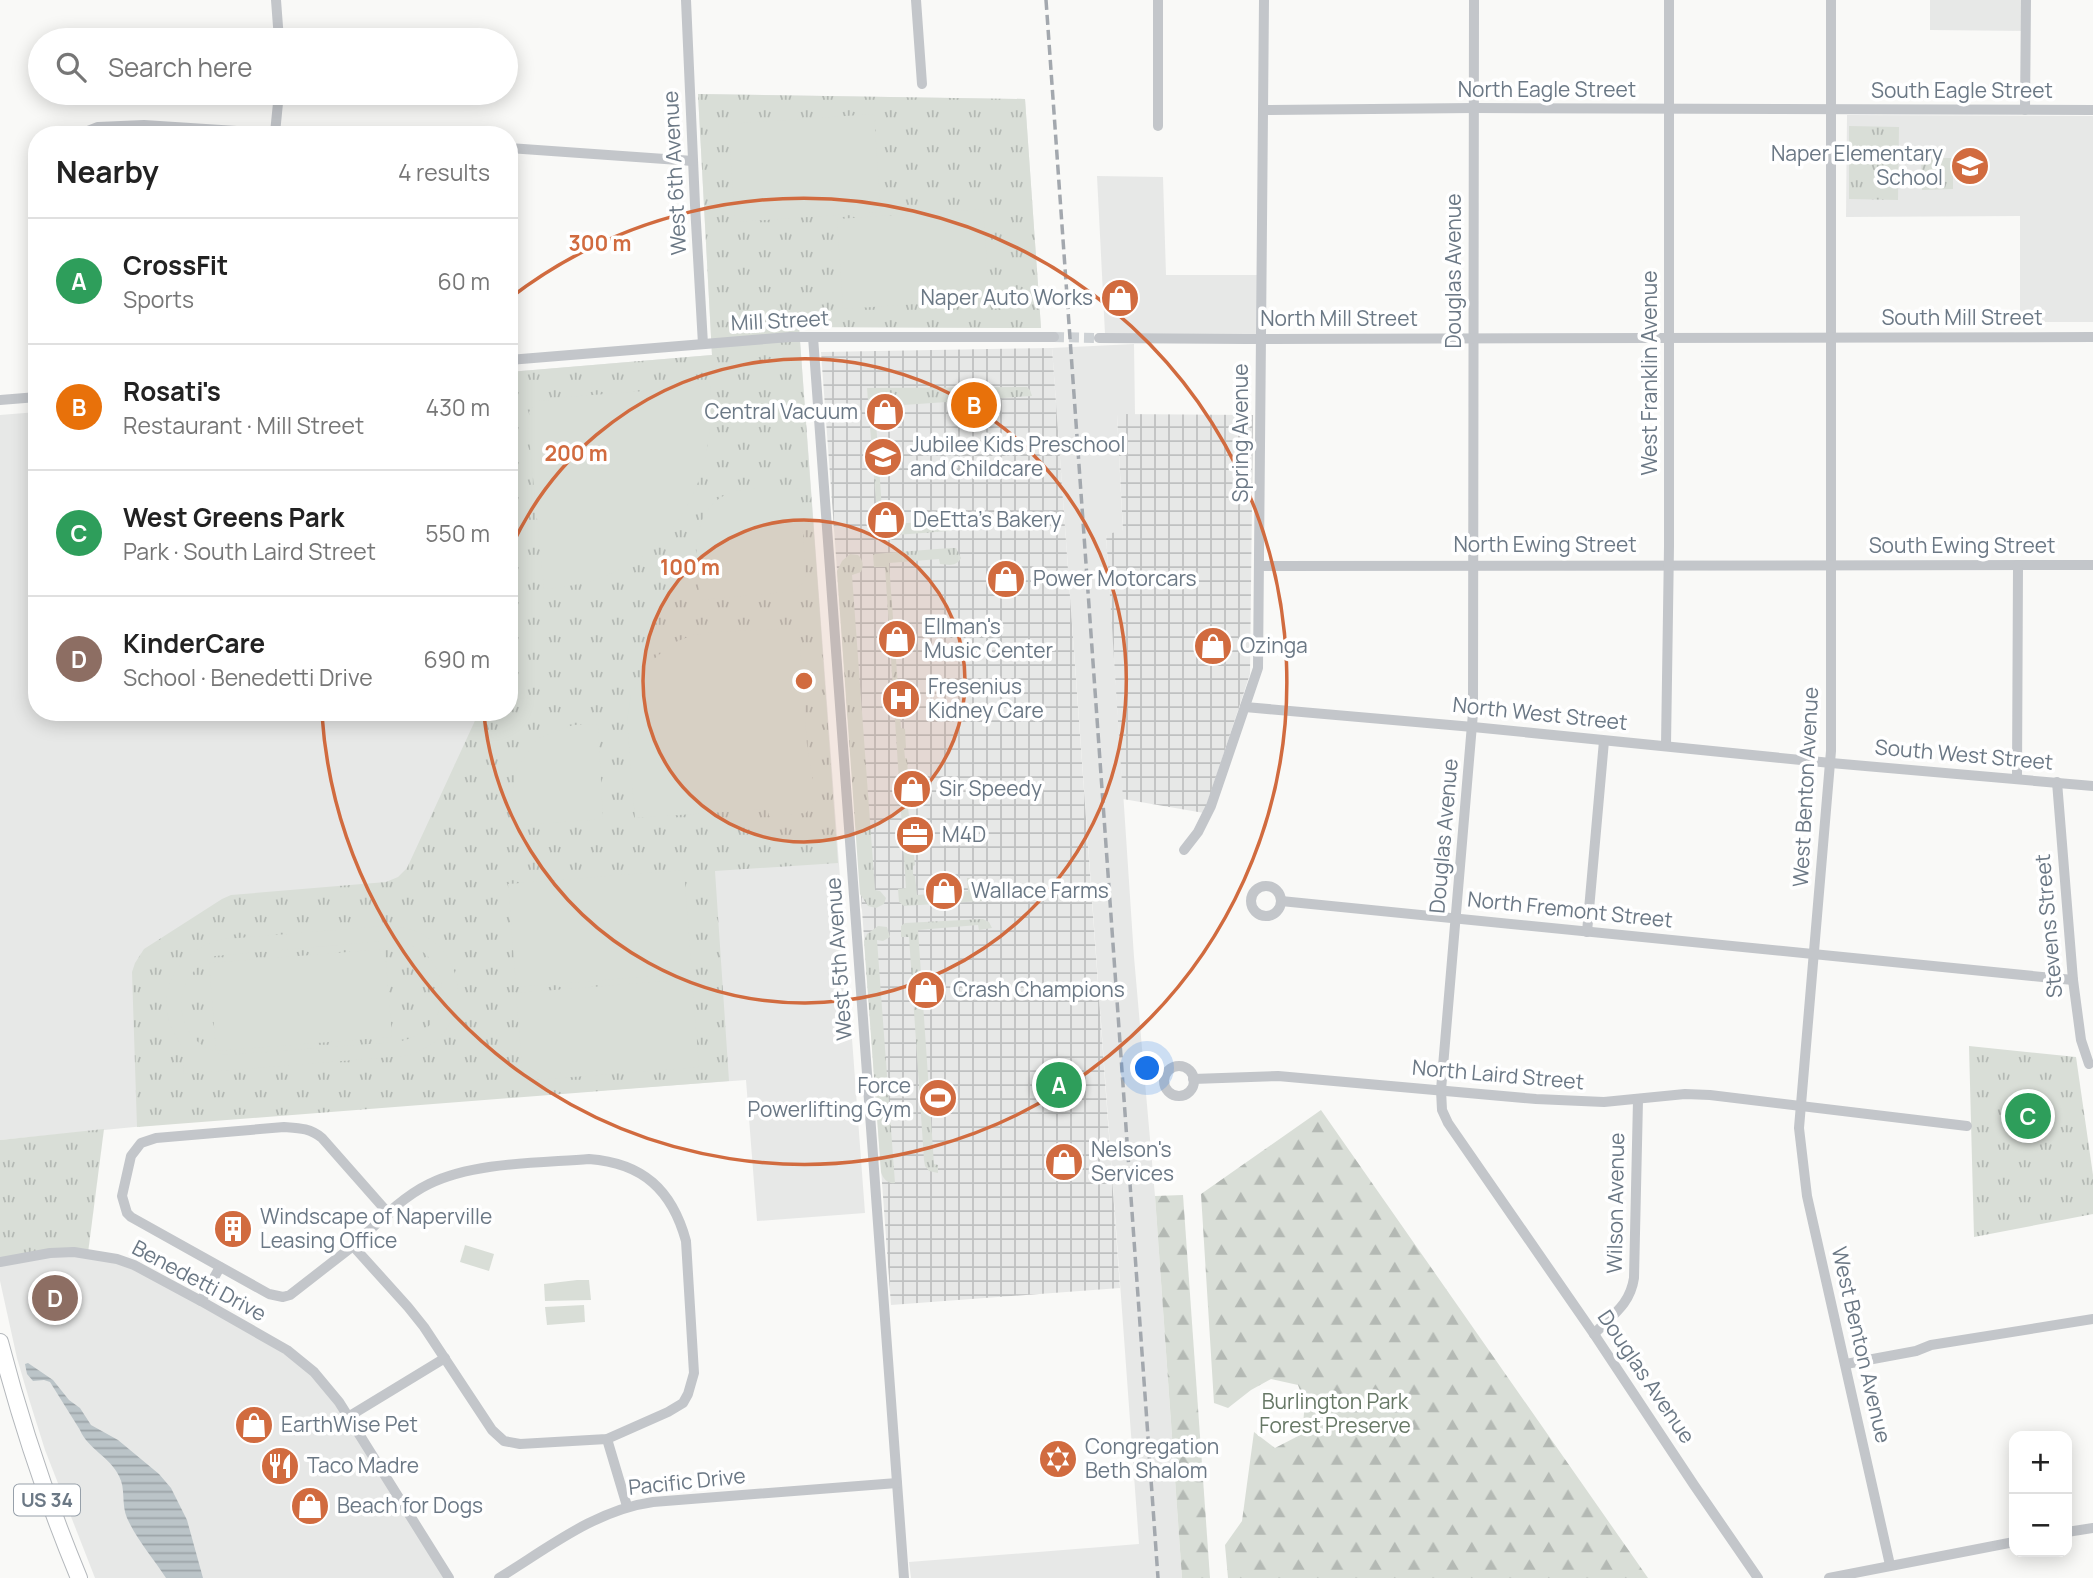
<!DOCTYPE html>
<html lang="en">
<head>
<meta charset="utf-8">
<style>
	:root { --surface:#fff; --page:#f6f6f6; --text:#222; --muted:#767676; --line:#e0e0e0; --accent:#d16b3f }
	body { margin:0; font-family:Manrope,sans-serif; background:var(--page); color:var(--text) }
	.controls { position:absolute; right:21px; bottom:21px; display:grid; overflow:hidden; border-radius:14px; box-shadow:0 4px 18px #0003 }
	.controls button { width:63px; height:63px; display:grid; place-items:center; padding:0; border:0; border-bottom:2px solid var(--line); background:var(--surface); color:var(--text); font:35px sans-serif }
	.you { position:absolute; left:1148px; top:1069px; width:24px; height:24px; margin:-18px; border:5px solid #fff; border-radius:50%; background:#1a73e8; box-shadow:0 0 0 10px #1a73e833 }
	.badge { display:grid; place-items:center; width:46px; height:46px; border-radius:50%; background:var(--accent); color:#fff; font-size:23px; font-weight:700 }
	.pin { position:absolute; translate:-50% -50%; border:4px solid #fff; box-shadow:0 2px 7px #0006 }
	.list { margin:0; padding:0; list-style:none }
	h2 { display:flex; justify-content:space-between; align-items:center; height:91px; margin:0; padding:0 28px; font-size:30px }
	h2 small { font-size:23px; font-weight:400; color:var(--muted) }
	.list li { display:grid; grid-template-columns:46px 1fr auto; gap:21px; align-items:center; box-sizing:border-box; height:126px; padding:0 28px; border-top:2px solid var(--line) }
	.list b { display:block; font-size:26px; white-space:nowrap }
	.list p { margin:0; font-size:23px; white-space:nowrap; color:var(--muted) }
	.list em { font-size:23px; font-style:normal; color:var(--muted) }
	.icon { flex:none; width:38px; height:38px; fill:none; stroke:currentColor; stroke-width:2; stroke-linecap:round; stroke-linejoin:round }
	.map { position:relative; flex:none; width:2093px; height:1578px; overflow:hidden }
	.search { position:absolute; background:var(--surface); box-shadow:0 4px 18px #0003; left:28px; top:28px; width:490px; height:77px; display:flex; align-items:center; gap:18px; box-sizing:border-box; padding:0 24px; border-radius:38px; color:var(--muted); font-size:26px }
	.panel { position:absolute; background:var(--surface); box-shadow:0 4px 18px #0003; left:28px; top:126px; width:490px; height:595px; border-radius:28px }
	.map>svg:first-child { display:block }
	.built { fill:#e7e8e7 }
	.industrial { fill:url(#industrial-grid) }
	.grass { fill:url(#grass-tufts) }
	.forest { fill:url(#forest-firs) }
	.garden { fill:#d9ded7; fill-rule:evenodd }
	.water { fill:url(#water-rules) }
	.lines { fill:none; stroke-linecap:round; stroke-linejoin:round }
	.street-tunnel { stroke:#ced2d5; stroke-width:10; stroke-dasharray:10 5; stroke-linecap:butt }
	.primary-casing { stroke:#b4b8bc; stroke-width:18 }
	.street { stroke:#c3c6ca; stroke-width:10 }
	.primary { stroke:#fff; stroke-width:16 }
	.rail { stroke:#a3a8ae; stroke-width:3.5; stroke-dasharray:10 5; stroke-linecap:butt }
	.ring { fill:none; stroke:#d16b3f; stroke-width:3.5 }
	.labels { text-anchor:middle; stroke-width:7; stroke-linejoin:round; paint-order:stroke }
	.shield { fill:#fff; stroke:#97a0aa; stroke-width:2 }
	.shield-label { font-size:19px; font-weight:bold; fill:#6b7885 }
	.street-label { font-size:21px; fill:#6b7885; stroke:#fff }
	.poi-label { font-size:21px; fill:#6b7885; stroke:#fff; text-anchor:start }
	.park-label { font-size:21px; fill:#677866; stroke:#fff }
	.centre { fill:#d16b3f; stroke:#fff; stroke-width:3.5 }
	.ring-label { font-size:21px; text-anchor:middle; font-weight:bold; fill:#d16b3f; stroke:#fff; stroke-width:7; stroke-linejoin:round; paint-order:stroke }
</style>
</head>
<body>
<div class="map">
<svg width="2093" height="1578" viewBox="0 0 2093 1578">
	<defs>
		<pattern id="industrial-grid" width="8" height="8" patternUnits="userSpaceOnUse" patternTransform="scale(1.75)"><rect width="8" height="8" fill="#e7e8e7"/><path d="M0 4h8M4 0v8" fill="none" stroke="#bfc1c1"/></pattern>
		<pattern id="grass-tufts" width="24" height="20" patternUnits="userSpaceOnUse" patternTransform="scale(1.75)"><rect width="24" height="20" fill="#d9ded7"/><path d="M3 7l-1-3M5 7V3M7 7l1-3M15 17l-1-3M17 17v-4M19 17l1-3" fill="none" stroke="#b4b9b4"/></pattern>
		<pattern id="forest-firs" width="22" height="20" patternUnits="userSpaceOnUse" patternTransform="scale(1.75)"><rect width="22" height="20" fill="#d9ded7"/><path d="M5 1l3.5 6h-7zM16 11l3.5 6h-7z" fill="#b4b9b4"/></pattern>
		<pattern id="water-rules" width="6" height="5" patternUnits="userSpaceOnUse" patternTransform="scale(1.75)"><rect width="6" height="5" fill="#bbc4c8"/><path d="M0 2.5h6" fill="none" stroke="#9ca4a8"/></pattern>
	</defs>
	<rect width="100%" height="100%" fill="#f9f9f7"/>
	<g class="built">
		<path d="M1930,0h98v31l-98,-1z"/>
		<path d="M698,94l327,5 16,229 -242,-1 66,886 -108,8 -11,-141 -508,37 -238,23v-725l37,-3v300h472v-340l203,-17z"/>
		<path d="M1847,115l246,1v206h-73v-106l-174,1z"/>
		<path d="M1097,176l66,1 3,98h97l1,60 -159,-1z"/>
		<path d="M1134,344l1,71h-18l6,117 -17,3 28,422 21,239 27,382h-271l-2,-16 230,-18 -87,-1196z"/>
		<path d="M47,1254l67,4 176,94 27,24 133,202h-355l-50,-128 -16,-51 -12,-41 -17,-77v-19z"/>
	</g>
	<g class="industrial">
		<path d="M1052,348l68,940 -229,17 -70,-953z"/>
		<path d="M1117,414l136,1 -3,259 -46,139 -81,-14 -17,-265 17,-3z"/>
	</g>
	<g class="grass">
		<path d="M698,94l327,5 16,229 -242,-1 39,536 -123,8 14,210 -592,46 -5,-155 3,-9 9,-14 78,-50 9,-4 155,-13 12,-5 9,-9 72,-156h30v-340l203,-17z"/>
		<path d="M1849,126l50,1 -1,73 -49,-1z"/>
		<path d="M1921,158h32v31l-31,1z"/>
		<path d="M1027,387l3,3 2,6 -157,11 8,118 49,-4 2,6 15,-1 3,3 -3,2 -66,5 -12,-4 -1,-3 8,-1 -11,-140z"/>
		<path d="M950,548h6l5,10c-5,9 -12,7 -21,6l-1,-5 -50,4 12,165 4,1 1,19h-2l1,10h2l1,19 -2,1 5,28 -3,1 1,10h2v29l2,1 2,18 -2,1v9l2,1 2,19 51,-4 -1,-13h3l1,13 14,-1 4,6 -7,5 -78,5 -5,-4 -1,-13 8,-1 -21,-321h-11l-1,-13z"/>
		<path d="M850,554l8,1c5,5 6,10 3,17l-9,3 23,315 5,1 6,7 -2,6 -8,4 -8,-2 -8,-12 -23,-323 5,-10z"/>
		<path d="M983,919l6,3 3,6 -13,2 -1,-5 -60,5 16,234 4,1v8l-9,-2 -4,-5 -1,-6 -15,-223h-8v-11l4,-3z"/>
		<path d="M878,926l9,1 3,10 -7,4 -6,-1 18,243c-7,1 -12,-4 -14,-11l-17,-231 3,-7z"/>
		<path d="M1969,1046l107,11 17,118v39l-119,23z"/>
		<path d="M104,1129l-16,124 -88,9v-122z"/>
	</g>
	<g class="forest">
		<path d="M1321,1110l327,468h-420l-3,-33 17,-24 12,-89 21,16 27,-14 3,-31 -7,-18 -27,-6 -20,11 -23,18 -14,-5 -13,-209z"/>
		<path d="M1183,1195l27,383h-28l-27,-382z"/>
	</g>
	<g class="garden">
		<path d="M874,114l7,98 -146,10 -7,-98z"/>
		<path d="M983,209l7,90 -147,10 -6,-90z"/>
		<path d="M710,386c6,87 -26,163 -113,193 -16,6 -35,8 -53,10l-16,-162 2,-2 -1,-13 8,-11 14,-1 2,-2z"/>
		<path d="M800,488l6,91 -11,12 -95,9c-4,-35 -13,-91 30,-107 18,-7 50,-4 70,-5z"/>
		<path d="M799,628l8,117 6,36 3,1v18l-10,13 -37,3 -1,-7 -133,9 -8,-97 4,-26 17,-31 25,-21 20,-8 23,-3z"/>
		<path d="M598,724l5,95 -92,7v-24l6,-34 21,-30 35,-13z"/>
		<path d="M684,870l8,103 -176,14 -8,-103z"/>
		<path d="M385,926c88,0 99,114 18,130l-219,18c-1,-8 0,-19 -3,-27 -3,-10 -11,-18 -13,-30 -8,-39 19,-72 57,-78zM384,941c71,-4 80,92 11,101l-168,13c-55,-9 -62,-77 -12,-99z"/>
		<path d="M385,949l7,88 -176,14 -7,-88z"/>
		<path d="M692,979l7,88 -176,14 -7,-88z"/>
		<path d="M465,1245l29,9 -5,17 -29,-9z"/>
		<path d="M577,1280h12l2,20 -46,1 -1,-17z"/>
		<path d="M584,1305l1,17 -38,3 -2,-18z"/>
	</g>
	<path class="water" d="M28,1363l25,17 16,20 11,8 11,17 27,15 41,34 12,14 16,32 16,58h-37c-13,-20 -29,-38 -39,-60 -6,-14 -1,-29 -8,-42 -9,-19 -32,-28 -39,-46l-30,-48 -6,-2 -11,1 -6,-7 -2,-10z"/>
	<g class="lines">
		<path class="street-tunnel" d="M1054,337l45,1"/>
		<defs>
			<path id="primary" d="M0,1342c21,81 47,159 79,236"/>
		</defs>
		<use href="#primary" class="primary-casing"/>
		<g class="street">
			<path d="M276,0l3,40"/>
			<path d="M686,0l9,205 8,139"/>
			<path d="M916,0l6,84"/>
			<path d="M1158,0v126"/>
			<path d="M1474,0l-1,713 -32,377 1,20 6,13 146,211 100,151 64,93"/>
			<path d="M1831,0v751l-32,377 8,68 83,369"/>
			<path d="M1263,110l211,-2 619,2"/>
			<path d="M2025,110l1,-110"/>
			<path d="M275,133l4,-40"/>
			<path d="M78,135l20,-8 46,-2 154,10"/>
			<path d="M509,148l184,13"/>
			<path d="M509,159l1,-11"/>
			<path d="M813,337l91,1241"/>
			<path d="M1099,338l147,1 847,-2"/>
			<path d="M509,360l281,-23h264"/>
			<path d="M0,400l37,-3"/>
			<path d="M1259,566l834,-1"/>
			<path d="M1245,707l228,20 358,36 262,23"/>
			<path d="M1666,745l3,-199v-546"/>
			<path d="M2017,779l1,-214"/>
			<path d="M2057,782l16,198 8,60 8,24"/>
			<path d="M1184,850l14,-18 13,-26 47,-138 6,-668"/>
			<circle cx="1266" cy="901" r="15"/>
			<path d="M1281,901l792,79"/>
			<path d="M1587,932l17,-191"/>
			<circle cx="1179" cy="1081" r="15"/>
			<path d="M1193,1079l85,-3 258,23 68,3 81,-8 25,1 257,31"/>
			<path d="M589,1159c54,4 83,31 97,82l8,132 -6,21 -5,9 -15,9 -61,27 -87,5 -16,-3 -12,-11 -68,-103 -16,-20 -55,-61c23,-21 47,-48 76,-62 45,-22 110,-21 160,-25z"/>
			<path d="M353,1246l-63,49 -7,2 -14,-3 -138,-77 -4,-4 -5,-17 9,-40 10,-13 15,-5 128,-11c15,1 26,1 38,11l67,76"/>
			<path d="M0,1262l50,-9 24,-1 43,7 17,6 67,36 86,49 27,22 25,30 110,176"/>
			<path d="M201,1301l19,-34"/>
			<path d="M1594,1334c18,-19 36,-29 40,-56l4,-178"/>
			<path d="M1846,1364l70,-13 15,-6 162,-26"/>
			<path d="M348,1417l97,-59"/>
			<path d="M607,1439l20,67"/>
			<path d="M2067,1532l26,-4"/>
			<path d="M499,1578c49,-30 96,-68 154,-76l244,-19"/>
			<path d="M1829,1578l185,-36"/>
		</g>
		<use href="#primary" class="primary"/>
		<path class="rail" d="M1046,0l112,1578"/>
	</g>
	<circle cx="804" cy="681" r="161" fill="#d16b3f" fill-opacity=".12"/>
	<g class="ring">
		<circle cx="804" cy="681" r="161"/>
		<path d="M510 550A322 322 0 1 1 484 715"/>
		<path d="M510 298A483 483 0 1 1 322 715"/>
	</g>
	<defs>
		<symbol id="school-disc" viewBox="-11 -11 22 22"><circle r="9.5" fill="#d16b3f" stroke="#fff"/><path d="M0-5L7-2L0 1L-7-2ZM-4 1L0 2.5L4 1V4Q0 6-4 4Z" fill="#fff"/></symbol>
		<symbol id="shop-disc" viewBox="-11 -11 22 22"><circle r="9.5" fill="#d16b3f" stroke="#fff"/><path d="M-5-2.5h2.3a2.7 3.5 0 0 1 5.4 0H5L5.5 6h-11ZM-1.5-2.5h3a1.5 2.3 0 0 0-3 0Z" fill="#fff"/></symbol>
		<symbol id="hospital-disc" viewBox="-11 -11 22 22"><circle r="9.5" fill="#d16b3f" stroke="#fff"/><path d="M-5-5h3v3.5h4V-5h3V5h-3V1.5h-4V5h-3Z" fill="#fff"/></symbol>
		<symbol id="office-disc" viewBox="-11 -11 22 22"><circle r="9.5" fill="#d16b3f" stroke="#fff"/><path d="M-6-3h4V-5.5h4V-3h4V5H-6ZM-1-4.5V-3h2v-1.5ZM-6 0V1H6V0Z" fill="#fff"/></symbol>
		<symbol id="stadium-disc" viewBox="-11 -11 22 22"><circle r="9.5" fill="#d16b3f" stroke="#fff"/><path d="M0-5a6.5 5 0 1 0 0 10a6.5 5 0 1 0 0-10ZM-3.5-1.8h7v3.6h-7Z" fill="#fff"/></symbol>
		<symbol id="building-disc" viewBox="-11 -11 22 22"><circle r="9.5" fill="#d16b3f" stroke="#fff"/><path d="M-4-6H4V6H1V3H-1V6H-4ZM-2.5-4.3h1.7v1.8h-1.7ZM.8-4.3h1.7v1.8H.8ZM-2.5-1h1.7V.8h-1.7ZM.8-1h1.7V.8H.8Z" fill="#fff"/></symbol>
		<symbol id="synagogue-disc" viewBox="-11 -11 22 22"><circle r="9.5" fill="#d16b3f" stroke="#fff"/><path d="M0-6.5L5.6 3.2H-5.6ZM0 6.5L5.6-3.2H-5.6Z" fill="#fff"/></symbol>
		<symbol id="restaurant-disc" viewBox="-11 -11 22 22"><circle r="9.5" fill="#d16b3f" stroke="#fff"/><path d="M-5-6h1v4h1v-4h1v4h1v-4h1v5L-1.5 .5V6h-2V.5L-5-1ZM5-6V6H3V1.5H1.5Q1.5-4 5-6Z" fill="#fff"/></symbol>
	</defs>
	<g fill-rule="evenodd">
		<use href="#school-disc" x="1948" y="144" width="44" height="44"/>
		<use href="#shop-disc" x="1098" y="276" width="44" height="44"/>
		<use href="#shop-disc" x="863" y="390" width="44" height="44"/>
		<use href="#school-disc" x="861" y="435" width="44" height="44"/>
		<use href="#shop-disc" x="864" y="498" width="44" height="44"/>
		<use href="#shop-disc" x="984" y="557" width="44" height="44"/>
		<use href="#shop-disc" x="875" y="617" width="44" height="44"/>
		<use href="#shop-disc" x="1191" y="624" width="44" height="44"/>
		<use href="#hospital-disc" x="879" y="677" width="44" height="44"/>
		<use href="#shop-disc" x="890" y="767" width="44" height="44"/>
		<use href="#office-disc" x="893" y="813" width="44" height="44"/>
		<use href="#shop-disc" x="922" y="869" width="44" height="44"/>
		<use href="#shop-disc" x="904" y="968" width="44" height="44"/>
		<use href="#stadium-disc" x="916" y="1076" width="44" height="44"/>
		<use href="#shop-disc" x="1042" y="1140" width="44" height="44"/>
		<use href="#building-disc" x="211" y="1207" width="44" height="44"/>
		<use href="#shop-disc" x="232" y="1403" width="44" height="44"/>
		<use href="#synagogue-disc" x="1036" y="1437" width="44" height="44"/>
		<use href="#restaurant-disc" x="258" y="1444" width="44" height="44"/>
		<use href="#shop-disc" x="288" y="1484" width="44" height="44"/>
	</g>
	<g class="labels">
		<rect class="shield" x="14" y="1484.5" width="66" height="31" rx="5"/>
		<g class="shield-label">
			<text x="47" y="1507">US 34</text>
		</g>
		<g class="street-label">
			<text x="1547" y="97">North Eagle Street</text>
			<text x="1962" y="98">South Eagle Street</text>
			<text transform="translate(675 173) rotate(-93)" y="7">West 6th Avenue</text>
			<text transform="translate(1454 271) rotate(-90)" y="7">Douglas Avenue</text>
			<text x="1962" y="325">South Mill Street</text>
			<text x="1339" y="326">North Mill Street</text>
			<text transform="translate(780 321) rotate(-3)" y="7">Mill Street</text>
			<text transform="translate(1650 373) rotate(-90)" y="7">West Franklin Avenue</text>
			<text transform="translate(1241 433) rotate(-90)" y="7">Spring Avenue</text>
			<text x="1545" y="552">North Ewing Street</text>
			<text x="1962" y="553">South Ewing Street</text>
			<text transform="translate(1540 714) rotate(6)" y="7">North West Street</text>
			<text transform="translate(1964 755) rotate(5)" y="7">South West Street</text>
			<text transform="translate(1806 787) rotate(-87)" y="7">West Benton Avenue</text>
			<text transform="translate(1444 836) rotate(-85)" y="7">Douglas Avenue</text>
			<text transform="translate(1570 910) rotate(6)" y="7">North Fremont Street</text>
			<text transform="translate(2049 926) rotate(-95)" y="7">Stevens Street</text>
			<text transform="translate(839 959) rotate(-94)" y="7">West 5th Avenue</text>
			<text transform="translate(1498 1075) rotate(5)" y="7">North Laird Street</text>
			<text transform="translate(1616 1203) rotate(-89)" y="7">Wilson Avenue</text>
			<text transform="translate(199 1281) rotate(28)" y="7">Benedetti Drive</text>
			<text transform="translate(1861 1345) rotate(77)" y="7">West Benton Avenue</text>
			<text transform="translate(1646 1377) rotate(56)" y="7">Douglas Avenue</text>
			<text transform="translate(687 1482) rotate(-6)" y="7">Pacific Drive</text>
		</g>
		<g class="poi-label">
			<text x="1943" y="161" text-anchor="end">Naper Elementary<tspan x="1943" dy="24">School</tspan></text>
			<text x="1093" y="305" text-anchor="end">Naper Auto Works</text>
			<text x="858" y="419" text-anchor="end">Central Vacuum</text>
			<text x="910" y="452">Jubilee Kids Preschool<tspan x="910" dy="24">and Childcare</tspan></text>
			<text x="913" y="527">DeEtta's Bakery</text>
			<text x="1033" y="586">Power Motorcars</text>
			<text x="924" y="634">Ellman's<tspan x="924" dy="24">Music Center</tspan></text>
			<text x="1240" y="653">Ozinga</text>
			<text x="928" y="694">Fresenius<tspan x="928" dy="24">Kidney Care</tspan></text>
			<text x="939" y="796">Sir Speedy</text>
			<text x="942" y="842">M4D</text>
			<text x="971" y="898">Wallace Farms</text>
			<text x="953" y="997">Crash Champions</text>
			<text x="911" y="1093" text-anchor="end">Force<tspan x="911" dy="24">Powerlifting Gym</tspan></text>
			<text x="1091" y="1157">Nelson's<tspan x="1091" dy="24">Services</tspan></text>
			<text x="260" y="1224">Windscape of Naperville<tspan x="260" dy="24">Leasing Office</tspan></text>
			<text x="281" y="1432">EarthWise Pet</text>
			<text x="1085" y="1454">Congregation<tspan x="1085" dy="24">Beth Shalom</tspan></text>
			<text x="307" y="1473">Taco Madre</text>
			<text x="337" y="1513">Beach for Dogs</text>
		</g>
		<g class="park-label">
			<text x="1335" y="1409">Burlington Park<tspan x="1335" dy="24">Forest Preserve</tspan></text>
		</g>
	</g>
	<circle cx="804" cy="681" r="10" class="centre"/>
	<g class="ring-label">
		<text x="600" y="251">300 m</text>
		<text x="576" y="461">200 m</text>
		<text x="690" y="575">100 m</text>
	</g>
</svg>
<div class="controls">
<button>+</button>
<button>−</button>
</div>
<div class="you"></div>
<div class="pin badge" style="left:1059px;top:1085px;background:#2e9e5b">A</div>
<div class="pin badge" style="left:974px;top:405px;background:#e8710a">B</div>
<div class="pin badge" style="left:2028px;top:1116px;background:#2e9e5b">C</div>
<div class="pin badge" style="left:55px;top:1298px;background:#8d6e63">D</div>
<div class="search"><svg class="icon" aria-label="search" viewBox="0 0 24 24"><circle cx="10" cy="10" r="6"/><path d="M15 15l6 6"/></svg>Search here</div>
<section class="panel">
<h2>Nearby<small>4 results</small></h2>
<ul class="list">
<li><span class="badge" style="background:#2e9e5b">A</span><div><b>CrossFit</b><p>Sports</p></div><em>60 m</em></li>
<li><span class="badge" style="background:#e8710a">B</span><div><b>Rosati's</b><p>Restaurant · Mill Street</p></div><em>430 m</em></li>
<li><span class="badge" style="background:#2e9e5b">C</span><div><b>West Greens Park</b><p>Park · South Laird Street</p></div><em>550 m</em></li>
<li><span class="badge" style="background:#8d6e63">D</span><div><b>KinderCare</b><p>School · Benedetti Drive</p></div><em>690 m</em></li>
</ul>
</section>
</div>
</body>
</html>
